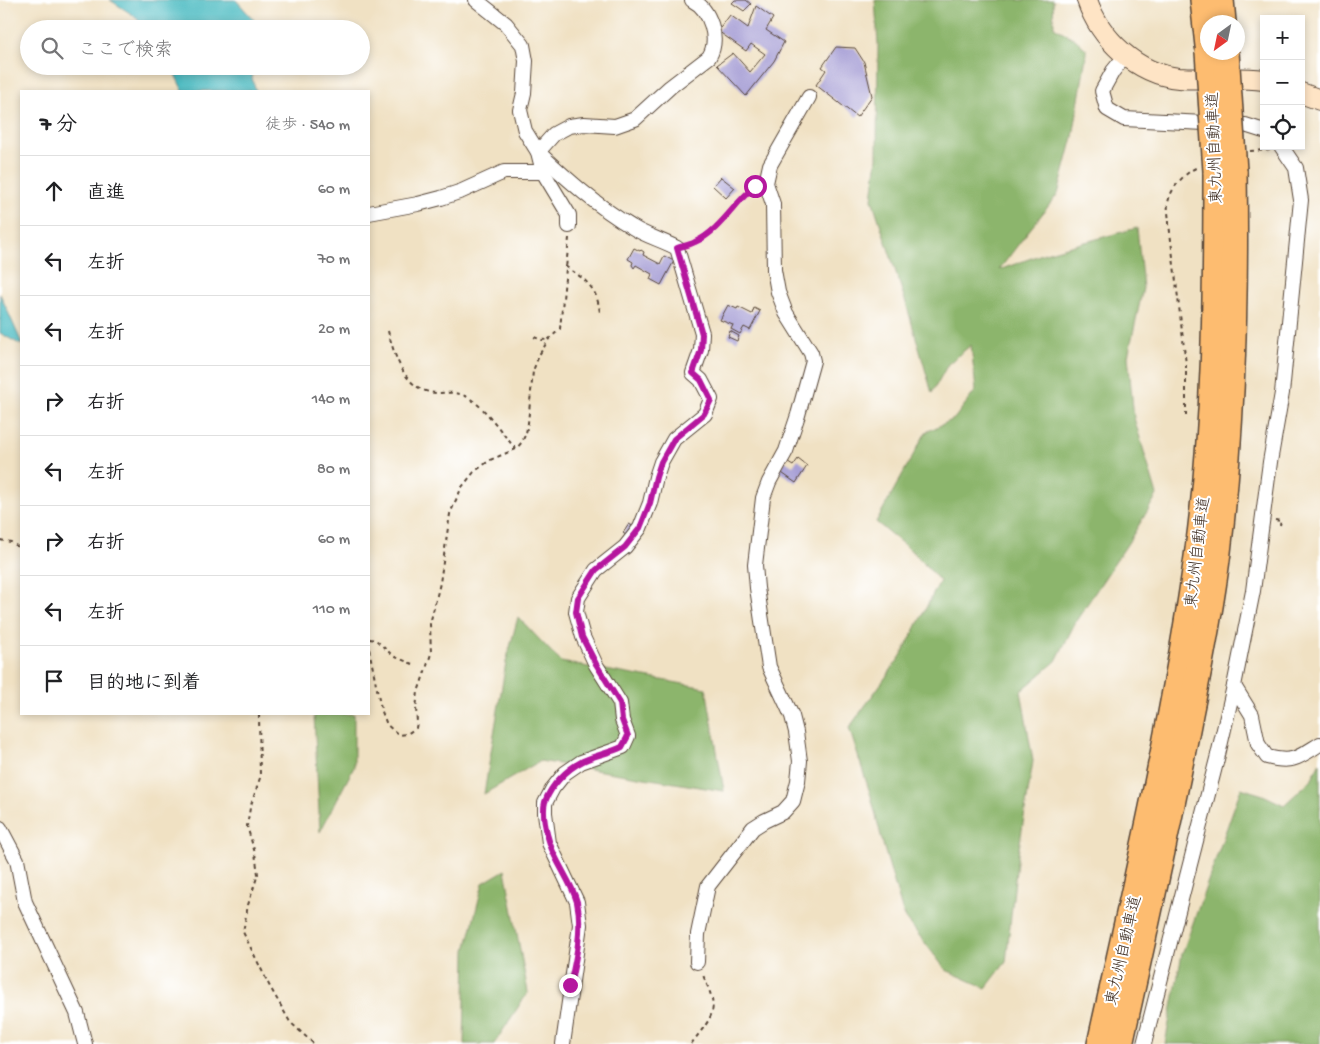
<!DOCTYPE html>
<html lang="ja">
<head>
<meta charset="utf-8">
<style>
	:root { --surface:#fff; --page:#f6f6f6; --text:#202124; --muted:#757577; --line:#e0e0e0 }
	body { margin:0; font-family:"Gochi Hand","Klee One",sans-serif; background:var(--page); color:var(--text) }
	.controls { position:absolute; right:15px; top:15px; display:grid; overflow:hidden; border-radius:0px; box-shadow:0 2px 8px #0003 }
	.controls button { width:45px; height:45px; display:grid; place-items:center; padding:0; border:0; border-bottom:1px solid var(--line); background:var(--surface); color:var(--text); font:25px sans-serif }
	.compass { position:absolute; left:1200px; top:15px; width:45px; height:45px; border-radius:50%; background:var(--surface); box-shadow:0 2px 8px #0003; rotate:213deg }
	.stop { position:absolute; width:15px; height:15px; margin:-11px; border:4px solid #b5179e; border-radius:50%; background:#fff }
	.stop.end { background:#b5179e; border-color:#fff; box-shadow:0 1px 5px #0008 }
	.list { margin:0; padding:0; list-style:none }
	h2 { display:flex; justify-content:space-between; align-items:center; height:65px; margin:0; padding:0 20px; font-size:21px }
	h2 small { font-size:16px; font-weight:400; color:var(--muted) }
	.list li { display:grid; grid-template-columns:32px 1fr auto; gap:15px; align-items:center; box-sizing:border-box; height:70px; padding:0 20px; border-top:1px solid var(--line) }
	.list b { display:block; font-size:19px; white-space:nowrap }
	.list em { font-size:16px; font-style:normal; color:var(--muted) }
	.icon { flex:none; width:28px; height:28px; fill:none; stroke:currentColor; stroke-width:2; stroke-linecap:round; stroke-linejoin:round }
	.map { position:relative; flex:none; width:1320px; height:1044px; overflow:hidden }
	.search { position:absolute; background:var(--surface); box-shadow:0 2px 8px #0003; left:20px; top:20px; width:350px; height:55px; display:flex; align-items:center; gap:12px; box-sizing:border-box; padding:0 18px; border-radius:28px; color:var(--muted); font-size:19px }
	.panel { position:absolute; background:var(--surface); box-shadow:0 2px 8px #0003; left:20px; top:90px; width:350px; height:625px; border-radius:0px }
	.map>svg:first-child { display:block }
	.forest { fill:#8cb56c; stroke:#647045 }
	.water { fill:#4dbcc2; stroke:#447370 }
	.building { fill:#a8a0d6 }
	.lines { fill:none; stroke-linecap:round; stroke-linejoin:round }
	.street-casing { stroke:#564537; stroke-width:16 }
	.secondary-casing { stroke:#564537; stroke-width:22 }
	.highway-casing { stroke:#564537; stroke-width:28 }
	.path { stroke:#564537; stroke-width:2; stroke-dasharray:4 4; stroke-linecap:butt }
	.street { stroke:#fff; stroke-width:14 }
	.secondary { stroke:#fee4c5; stroke-width:20 }
	.highway { stroke:#fdbc6f; stroke-width:25 }
	.highway-bridge-casing { stroke:#564537; stroke-width:28; stroke-linecap:butt }
	.highway-bridge { stroke:#fdbc6f; stroke-width:25 }
	.route { stroke:#b5179e; stroke-width:6 }
	.labels { text-anchor:middle; stroke-width:4; stroke-linejoin:round; paint-order:stroke }
	.street-label { font-size:16px; fill:#3b2a1e; stroke:#fff }
</style>
</head>
<body>
<div class="map">
<svg width="1320" height="1044" viewBox="0 0 1320 1044">
	<rect width="100%" height="100%" fill="#fff"/>
	<filter id="ink" filterUnits="userSpaceOnUse"><feTurbulence type="fractalNoise" baseFrequency=".02" numOctaves="2"/><feDisplacementMap in="SourceGraphic" scale="10" xChannelSelector="R" yChannelSelector="G"/><feConvolveMatrix kernelMatrix="1 2 1 2 8 2 1 2 1" color-interpolation-filters="sRGB"/></filter>
	<filter id="wash" filterUnits="userSpaceOnUse"><feTurbulence type="fractalNoise" baseFrequency=".0096" numOctaves="4" result="noise"/><feDisplacementMap in="SourceGraphic" scale="20" xChannelSelector="R" yChannelSelector="G"/><feGaussianBlur stdDeviation="1.12" result="paint"/><feColorMatrix in="noise" values="0 0 0 0 0 0 0 0 0 0 0 0 0 0 0 0 0 1.4 0 .05"/><feComposite in="paint" operator="in"/></filter>
	<g filter="url(#wash)">
		<rect width="100%" height="100%" fill="#f0e1c3"/>
		<g class="forest">
			<path d="M875,0h178l1,27 21,12 12,11 -14,87 -15,57 -31,39 -28,37 46,-17 92,-25 6,60 -15,68 6,62 23,77 -29,48 -52,78 -20,40 -35,30 12,70 -16,100 -11,101 -20,26 -40,-18 -42,-54 -20,-68 -13,-52 -22,-68 52,-72 39,-75 -26,-28 -38,-31 50,-90 28,-13 22,-29 -5,-45 -23,19 -16,29 -26,-90 -34,-104 5,-41 1,-114z"/>
			<path d="M518,617l43,45 145,26 18,103 -184,-30 -56,33 22,-132z"/>
			<path d="M314,714h40v53l-34,65z"/>
			<path d="M1320,762v282h-155l17,-90 59,-166 22,7 21,10 27,-25z"/>
			<path d="M505,870l23,122 -34,52h-30l2,-94 17,-67z"/>
		</g>
		<g class="water">
			<path d="M110,0h126l26,29h-118l-8,-12z"/>
			<path d="M171,66h84l-3,12 4,13h-73z"/>
			<path d="M0,294l21,47v4l-21,-12z"/>
		</g>
		<g id="blocks">
			<g class="building">
				<path d="M735,0h11l5,4 -7,7 -12,-8z"/>
				<path d="M756,6l17,12 -7,12 18,12 -10,19 -28,35 -29,-31 16,-12 17,19 15,-18 -14,-10 -5,7 -28,-20 12,-16 18,13z"/>
				<path d="M836,47l19,1 9,14 8,34 -15,21 -41,-32 10,-15 -4,-3z"/>
				<path d="M721,177l14,11 -9,10 -13,-12z"/>
				<path d="M634,248l6,3 1,-1 3,2 -1,3 17,9 4,-8 10,5 -13,24 -11,-6 2,-5 -16,-9 -2,3 -2,-3 1,-3 -5,-3z"/>
				<path d="M728,305l9,4 1,-2 14,7 2,-6 6,3 -10,19 -6,-3 -4,7 -9,-5 2,-4 -13,-5z"/>
				<path d="M730,331l9,5 -2,5 -9,-4z"/>
				<path d="M798,459l9,7 -11,17 -17,-12 6,-10 8,5z"/>
				<path d="M629,524l7,4 -6,10 -7,-5z"/>
			</g>
		</g>
	</g>
	<g filter="url(#ink)">
		<use href="#blocks" fill-opacity="0" stroke="#564537" stroke-width="1"/>
		<g class="lines">
			<defs>
				<g id="street">
					<path d="M476,0l30,24 17,21 3,16 -2,32 -4,17 5,21 13,21 5,20 26,43v11"/>
					<path d="M1126,55l-13,16 -11,20 5,18 17,10 121,6 19,6"/>
					<path d="M369,213l49,-9 23,-6 21,-7 42,-19h39"/>
					<path d="M1234,686l18,29 6,29 9,13c26,7 32,0 53,-13"/>
					<path d="M0,828l17,32 8,42 52,111 8,31"/>
					<path d="M697,962l1,-28 10,-48 45,-58 11,-7 19,-9 10,-11 5,-20 2,-20 -4,-29 -4,-16 -23,-49 -12,-79 -2,-23 8,-67 6,-16 17,-31 12,-36 15,-54 -2,-8 -25,-40 -8,-21 -4,-22 -1,-66 -7,-21 4,-18 39,-68"/>
					<path d="M563,1044l17,-119 -3,-23 -28,-59 -4,-30v-10l8,-15 12,-15 16,-11 42,-15 5,-11 -6,-16 -2,-17 -24,-38 -13,-28 -7,-25 2,-14 18,-28 29,-23 15,-19 10,-25 6,-26 5,-15 13,-23 31,-25 6,-15 -10,-19 -8,-7 8,-23 1,-17 -25,-85c-15,-8 -31,-12 -45,-21 -34,-20 -65,-48 -94,-75l16,-18 15,-8 15,-2 31,2 20,-7 35,-32 39,-30c11,-18 1,-48 -17,-57"/>
					<path d="M1144,1044l74,-289 16,-69 19,-95 17,-129 12,-69 19,-193 -5,-32 -15,-22"/>
				</g>
				<g id="secondary">
					<path d="M1087,0c13,39 50,74 92,78 28,2 57,-2 85,2"/>
					<path d="M1301,93l19,7"/>
				</g>
				<g id="highway">
					<path d="M1203,0l5,46"/>
					<path d="M1221,0l2,22"/>
					<path d="M1100,1044c36,-162 74,-323 97,-487 18,-128 19,-257 19,-386"/>
					<path d="M1120,1044c24,-110 49,-219 70,-330 11,-54 21,-107 28,-162 15,-126 18,-253 16,-381"/>
				</g>
			</defs>
			<use href="#street" class="street-casing"/>
			<use href="#secondary" class="secondary-casing"/>
			<use href="#highway" class="highway-casing"/>
			<g class="path">
				<path d="M1250,151l20,-1"/>
				<path d="M689,244c28,-9 43,-39 65,-58"/>
				<path d="M565,266c21,14 32,21 35,47"/>
				<path d="M388,331c7,27 18,63 52,62 10,-1 21,0 29,5 20,13 31,34 47,51"/>
				<path d="M534,337l8,3 7,-1"/>
				<path d="M1186,416v-52l-17,-140c0,-7 -2,-14 -1,-21 2,-14 17,-31 30,-36"/>
				<path d="M1275,520l6,1 -1,4"/>
				<path d="M0,540l11,2 10,7"/>
				<path d="M369,639l7,1 17,16 22,9"/>
				<path d="M369,649l12,60 6,16 12,10 8,-1 9,-6 1,-6 -1,-14 2,-16 13,-38 -1,-30 10,-41 10,-69 5,-12 7,-15 12,-15 16,-12 26,-11 6,-7 4,-9 2,-10 5,-52 6,-16 10,-16 11,-10 9,-91"/>
				<path d="M259,714l1,64 -10,30 -3,18 8,27 3,21 -10,31 -5,27 26,53 21,37 24,22"/>
				<path d="M691,1044c25,-32 28,-33 11,-71"/>
			</g>
			<use href="#street" class="street"/>
			<use href="#secondary" class="secondary"/>
			<use href="#highway" class="highway"/>
			<defs>
				<g id="highway-bridge">
					<path d="M1208,52l8,119"/>
					<path d="M1226,52l8,119"/>
				</g>
			</defs>
			<use href="#highway-bridge" class="highway-bridge-casing"/>
			<use href="#highway-bridge" class="highway-bridge"/>
		</g>
	</g>
	<g class="lines" filter="url(#ink)">
		<path class="route" d="M570,985c6,-26 13,-56 7,-83 -5,-19 -21,-39 -27,-58 -4,-11 -8,-31 -5,-42 6,-17 22,-33 38,-41 13,-6 27,-8 39,-14l6,-11 -6,-16 -2,-17 -24,-39 -14,-27 -6,-25 2,-14 18,-28 29,-23 15,-19 10,-25 6,-26 5,-15 13,-23 30,-25 7,-14 -10,-20 -8,-7 8,-23 1,-16 -25,-86c6,-2 13,-3 18,-6 25,-11 39,-39 60,-56"/>
	</g>
	<g class="labels">
		<g class="street-label">
			<text transform="translate(1213 148) rotate(-92)" y="6">東九州自動車道</text>
			<text transform="translate(1196 552) rotate(-83)" y="6">東九州自動車道</text>
			<text transform="translate(1122 950) rotate(-77)" y="6">東九州自動車道</text>
		</g>
	</g>
</svg>
<div class="controls">
<button>+</button>
<button>−</button>
<button><svg class="icon" aria-label="locate" viewBox="0 0 24 24"><circle cx="12" cy="12" r="6"/><path d="M12 2v4M12 18v4M2 12h4M18 12h4"/></svg></button>
</div>
<svg class="compass" viewBox="-18 -18 36 36"><path d="M0-13l5 13h-10z" fill="#e53935"/><path d="M0 13l5-13h-10z" fill="#757577"/></svg>
<div class="stop" style="left:755px;top:186px"></div>
<div class="stop end" style="left:570px;top:985px"></div>
<div class="search"><svg class="icon" aria-label="search" viewBox="0 0 24 24"><circle cx="10" cy="10" r="6"/><path d="M15 15l6 6"/></svg>ここで検索</div>
<section class="panel">
<h2>7 分<small>徒歩 · 540 m</small></h2>
<ul class="list">
<li><svg class="icon" aria-label="ahead" viewBox="0 0 24 24"><path d="M12 20V5M6 11l6-6 6 6"/></svg><div><b>直進</b></div><em>60 m</em></li>
<li><svg class="icon" aria-label="left" viewBox="0 0 24 24"><path d="M17 20v-9H6M10 6l-5 5 5 5"/></svg><div><b>左折</b></div><em>70 m</em></li>
<li><svg class="icon" aria-label="left" viewBox="0 0 24 24"><path d="M17 20v-9H6M10 6l-5 5 5 5"/></svg><div><b>左折</b></div><em>20 m</em></li>
<li><svg class="icon" aria-label="right" viewBox="0 0 24 24"><path d="M7 20v-9h11M14 6l5 5-5 5"/></svg><div><b>右折</b></div><em>140 m</em></li>
<li><svg class="icon" aria-label="left" viewBox="0 0 24 24"><path d="M17 20v-9H6M10 6l-5 5 5 5"/></svg><div><b>左折</b></div><em>80 m</em></li>
<li><svg class="icon" aria-label="right" viewBox="0 0 24 24"><path d="M7 20v-9h11M14 6l5 5-5 5"/></svg><div><b>右折</b></div><em>60 m</em></li>
<li><svg class="icon" aria-label="left" viewBox="0 0 24 24"><path d="M17 20v-9H6M10 6l-5 5 5 5"/></svg><div><b>左折</b></div><em>110 m</em></li>
<li><svg class="icon" aria-label="arrive" viewBox="0 0 24 24"><path d="M6 21V4h12l-3 4 3 4H6"/></svg><div><b>目的地に到着</b></div></li>
</ul>
</section>
</div>
</body>
</html>
